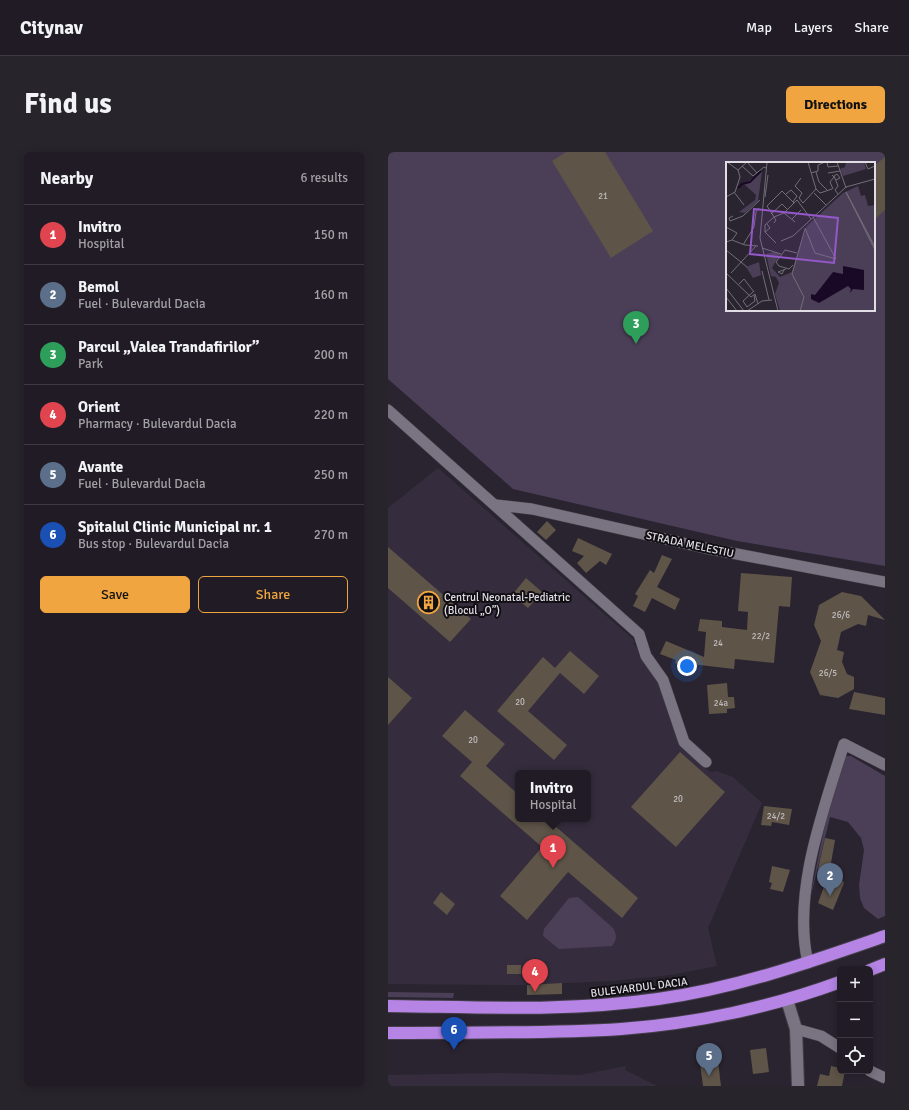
<!DOCTYPE html>
<html lang="en">
<head>
<meta charset="utf-8">
<style>
	:root { --surface:#201b24; --page:#28242c; --text:#f1f3f6; --muted:#a2a1a6; --line:#3d3941; --accent:#f1a540 }
	body { margin:0; font-family:Signika,sans-serif; background:var(--page); color:var(--text) }
	.controls { position:absolute; right:12px; bottom:12px; display:grid; overflow:hidden; border-radius:6px; box-shadow:0 2px 10px #0003 }
	.controls button { width:36px; height:36px; display:grid; place-items:center; padding:0; border:0; border-bottom:1px solid var(--line); background:var(--surface); color:var(--text); font:20px sans-serif }
	.you { position:absolute; left:299px; top:514px; width:14px; height:14px; margin:-10px; border:3px solid #fff; border-radius:50%; background:#1a73e8; box-shadow:0 0 0 6px #1a73e833 }
	.badge { display:grid; place-items:center; width:26px; height:26px; border-radius:50%; background:var(--accent); color:#fff; font-size:13px; font-weight:700 }
	.pin { position:absolute; translate:-50% -33px; filter:drop-shadow(0 1px 2px #0008) }
	.pin::after { content:''; position:absolute; top:21px; width:14px; height:12px; background:inherit; clip-path:polygon(0 0,100% 0,50% 100%) }
	.popup { position:absolute; left:127px; top:618px; width:76px; height:52px; box-sizing:border-box; display:grid; place-content:center; border-radius:6px; background:var(--surface); filter:drop-shadow(0 1px 3px #0005); font-size:13px; white-space:nowrap; color:var(--muted) }
	.popup b { font-size:15px; color:var(--text) }
	.popup::after { content:''; position:absolute; left:50%; top:100%; margin-left:-8px; border:8px solid transparent; border-top-color:var(--surface) }
	.list { margin:0; padding:0; list-style:none }
	h2 { display:flex; justify-content:space-between; align-items:center; height:52px; margin:0; padding:0 16px; font-size:17px }
	h2 small { font-size:13px; font-weight:400; color:var(--muted) }
	.list li { display:grid; grid-template-columns:26px 1fr auto; gap:12px; align-items:center; box-sizing:border-box; height:60px; padding:0 16px; border-top:1px solid var(--line) }
	.list b { display:block; font-size:15px; white-space:nowrap }
	.list p { margin:0; font-size:13px; white-space:nowrap; color:var(--muted) }
	.list em { font-size:13px; font-style:normal; color:var(--muted) }
	.actions { display:flex; gap:8px; padding:12px 16px }
	.actions a { flex:1; padding:9px 0; border:1px solid var(--accent); border-radius:6px; text-align:center; font-size:14px; color:var(--accent) }
	.actions .main { background:var(--accent); color:#111 }
	.icon { flex:none; width:22px; height:22px; fill:none; stroke:currentColor; stroke-width:2; stroke-linecap:round; stroke-linejoin:round }
	.map { position:relative; flex:none; width:497px; height:934px; overflow:hidden; border-radius:6px }
	header { display:flex; align-items:center; gap:24px; box-sizing:border-box; height:56px; padding:0 20px; background:var(--surface); border-bottom:1px solid var(--line) }
	header strong { font-size:19px }
	nav { display:flex; gap:22px; margin-inline-start:auto; font-size:14px }
	.intro { display:flex; align-items:center; justify-content:space-between; box-sizing:border-box; height:96px; padding:0 24px }
	h1 { margin:0; font-size:28px }
	.button { padding:10px 18px; border-radius:6px; background:var(--accent); color:#111; font-size:14px; font-weight:700 }
	main { display:flex; gap:24px; padding:0 24px }
	aside { flex:1; background:var(--surface); border-radius:6px; box-shadow:0 2px 10px #0003 }
	.map>svg:first-child { display:block }
	.built { fill:#352d3d; fill-rule:evenodd }
	.green { fill:#4b3f58; fill-rule:evenodd }
	.building { fill:#5e5448 }
	.lines { fill:none; stroke-linecap:round; stroke-linejoin:round }
	.street-casing { stroke:#443f49; stroke-width:12 }
	.secondary-casing { stroke:#443f49; stroke-width:14 }
	.highway-casing { stroke:#443f49; stroke-width:14 }
	.street { stroke:#7a7482; stroke-width:11 }
	.secondary { stroke:#7a7482; stroke-width:12 }
	.highway { stroke:#b584e5; stroke-width:12 }
	.labels { text-anchor:middle; stroke-width:4; stroke-linejoin:round; paint-order:stroke }
	.number-label { font-size:9px; fill:#c0bbbe }
	.street-label { font-size:11px; fill:#e1dde5; stroke:#110f14 }
	.poi-label { font-size:11px; fill:#e1dde5; stroke:#110f14; text-anchor:start }
	.inset-river { fill:none; stroke:#190926; stroke-width:2 }
	.inset-road { fill:none; stroke:#736e78; stroke-width:1 }
	.view { fill:#9458c8; fill-opacity:0.15; stroke:#9458c8; stroke-width:2 }
	.inset-edge { fill:none; stroke:#e1dde5; stroke-width:2 }
</style>
</head>
<body>
<header>
<strong>Citynav</strong>
<nav><a>Map</a><a>Layers</a><a>Share</a></nav>
</header>
<div class="intro"><h1>Find us</h1><a class="button">Directions</a></div>
<main>
<aside>
<h2>Nearby<small>6 results</small></h2>
<ul class="list">
<li><span class="badge" style="background:#e0444e">1</span><div><b>Invitro</b><p>Hospital</p></div><em>150 m</em></li>
<li><span class="badge" style="background:#5c6f8a">2</span><div><b>Bemol</b><p>Fuel · Bulevardul Dacia</p></div><em>160 m</em></li>
<li><span class="badge" style="background:#2e9e5b">3</span><div><b>Parcul „Valea Trandafirilor”</b><p>Park</p></div><em>200 m</em></li>
<li><span class="badge" style="background:#e0444e">4</span><div><b>Orient</b><p>Pharmacy · Bulevardul Dacia</p></div><em>220 m</em></li>
<li><span class="badge" style="background:#5c6f8a">5</span><div><b>Avante</b><p>Fuel · Bulevardul Dacia</p></div><em>250 m</em></li>
<li><span class="badge" style="background:#1a4fb4">6</span><div><b>Spitalul Clinic Municipal nr. 1</b><p>Bus stop · Bulevardul Dacia</p></div><em>270 m</em></li>
</ul>
<div class="actions"><a class="main">Save</a><a>Share</a></div>
</aside>
<div class="map">
<svg width="497" height="934" viewBox="0 0 497 934">
	<rect width="100%" height="100%" fill="#2a2430"/>
	<g class="built">
		<path d="M50,316l197,173 -2,3 3,2 4,12 20,26 21,62 29,26 7,-1 16,6 29,26 -54,125 9,38 -46,9 -59,6 -90,4 -134,-1v-476zM130,621h70v46h-70z"/>
		<path d="M238,914l-1,4 32,16h-269v-11l113,-2 79,2z"/>
	</g>
	<g class="green">
		<path d="M0,0h497v414l-148,-25 -224,-52 -125,-110zM339,11h147v147h-147z"/>
		<path d="M456,604h7l34,20v140l-7,3 -14,-11 -4,-10 -1,-13 5,-35 -3,-12 -13,-16 -18,-5 -22,91 19,-94z"/>
		<path d="M190,745l35,31c4,7 4,11 -1,18l-53,3 -16,-13 1,-7 25,-31z"/>
		<path d="M0,840l66,1 -1,5 -65,-1z"/>
	</g>
	<g class="building">
		<path d="M178,0h39l48,79 -42,27 -59,-97z"/>
		<path d="M497,5v53l-11,10v-54z"/>
		<path d="M159,369l9,9 -10,10 -9,-8z"/>
		<path d="M190,386l34,16 -6,11 -6,-4 -14,12 -9,-10 7,-7 -12,-5z"/>
		<path d="M0,395l83,72 -21,23 -62,-54z"/>
		<path d="M274,403l10,4 -15,28 23,12 -5,11 -23,-12 -7,14 -12,-6 5,-10 -3,-2 15,-24 4,3z"/>
		<path d="M353,421l51,4 -2,30 -11,-1 -5,57 -39,-4 -1,10 -43,-5 -2,4 -14,-5 1,-3 -16,-6 6,-13 38,16 2,-25 -8,-1 2,-12 22,2v6l25,3 1,-18 -10,-1z"/>
		<path d="M138,426l16,14 -14,16 -16,-13z"/>
		<path d="M454,440l19,4 24,24 -17,-5 -2,11 -8,-2 -17,8 -4,18 7,2 -2,10 5,12 7,3v12l-16,9 -18,-3 -10,-23 11,-31 -7,-16 5,-20z"/>
		<path d="M182,499l29,25 -15,18 -24,-21 -32,38 39,34 -13,15 -57,-49 46,-54 12,11z"/>
		<path d="M0,525l24,21 -24,27z"/>
		<path d="M339,531l1,14h6l1,11 -8,1v4l-18,1 -2,-29z"/>
		<path d="M466,540l31,6v17l-36,-6z"/>
		<path d="M77,558l40,34 -19,22 32,28v25h29l91,79 -16,20 -54,-46 -41,48 -27,-24 42,-49 -82,-71 12,-14 -30,-26z"/>
		<path d="M292,600l45,40 -49,55 -45,-40z"/>
		<path d="M376,654l28,3 -3,16 -17,-3 -1,4 -10,-1z"/>
		<path d="M437,686l10,2 -4,23 13,20 -11,27 -15,-7 8,-22 -8,-12z"/>
		<path d="M384,714l18,4 -7,22 -13,-3 2,-6 -3,-1z"/>
		<path d="M53,740l14,12 -8,11 -14,-12z"/>
		<rect x="119" y="813" width="14" height="9"/>
		<path d="M174,831v11l-35,1v-10z"/>
		<path d="M328,893l5,41h-18l-5,-39z"/>
		<path d="M378,896l3,24 -16,2 -3,-24z"/>
		<path d="M443,914l9,2v3h5l-3,15h-25l3,-12 9,2z"/>
	</g>
	<g class="lines">
		<defs>
			<g id="street">
				<path d="M0,258l251,224 7,22 17,24 21,62 22,20"/>
				<path d="M108,353l36,4 173,39 180,34"/>
				<path d="M420,811c-16,-70 15,-152 36,-219l41,21"/>
				<path d="M408,877l25,7 19,12"/>
				<path d="M482,919l15,7"/>
			</g>
			<path id="secondary" d="M399,848l9,29 2,57"/>
			<g id="highway">
				<path d="M482,818l15,-6"/>
				<path d="M0,854c90,1 180,6 270,-7 79,-11 152,-37 227,-63"/>
				<path d="M0,881c78,-1 156,1 233,-4 73,-5 151,-22 219,-47"/>
			</g>
		</defs>
		<use href="#street" class="street-casing"/>
		<use href="#secondary" class="secondary-casing"/>
		<use href="#highway" class="highway-casing"/>
		<use href="#street" class="street"/>
		<use href="#secondary" class="secondary"/>
		<use href="#highway" class="highway"/>
	</g>
	<defs>
		<symbol id="building-ring" viewBox="-11 -11 22 22"><circle r="9.5" fill="#110f14" stroke="#f1a540" stroke-width="1.5"/><path d="M-4-6H4V6H1V3H-1V6H-4ZM-2.5-4.3h1.7v1.8h-1.7ZM.8-4.3h1.7v1.8H.8ZM-2.5-1h1.7V.8h-1.7ZM.8-1h1.7V.8H.8Z" fill="#f1a540"/></symbol>
	</defs>
	<g fill-rule="evenodd">
		<use href="#building-ring" x="28" y="438" width="25" height="25"/>
	</g>
	<g class="labels">
		<g class="number-label">
			<text x="215" y="47">21</text>
			<text x="453" y="466">26/6</text>
			<text x="373" y="487">22/2</text>
			<text x="330" y="494">24</text>
			<text x="440" y="524">26/5</text>
			<text x="132" y="553">20</text>
			<text x="333" y="554">24a</text>
			<text x="85" y="591">20</text>
			<text x="290" y="650">20</text>
			<text x="388" y="667">24/2</text>
		</g>
		<g class="street-label">
			<text transform="translate(302 392) rotate(12)" y="4">STRADA MELESTIU</text>
			<text transform="translate(251 835) rotate(-7)" y="4">BULEVARDUL DACIA</text>
		</g>
		<g class="poi-label">
			<text x="56" y="449">Centrul Neonatal-Pediatric<tspan x="56" dy="13">(Blocul „O”)</tspan></text>
		</g>
	</g>
	<g transform="translate(338 10)">
		<rect width="149" height="149" fill="#2a2430"/>
		<path d="M120,0h18l2,7 -23,7 -3,-7 5,-2zM36,10l-4,29 -13,12 -6,-1 16,-12 1,-5 -12,-11zM132,24l3,10 4,-1 3,11 7,-1v106h-95l-5,-17 4,-11 -3,-6 -5,-1 -5,-22 8,-2 6,2 -8,14 8,9 12,-5 15,-46 36,-33zM33,100l2,13 -8,3 -7,-11z" fill="#4b3f58"/>
		<path d="M117,104l21,4v20l-11,-1 -3,4 1,-4 -3,-3 -29,17 -8,-4v-5l4,1 18,-23 10,2z" fill="#190926"/>
		<path class="inset-river" d="M12,26l4,-4 8,-2 11,-11"/>
		<path class="inset-road" d="M21,0l10,11M41,0l-7,76 18,73M82,0l8,27 4,4 12,-4M101,0l1,5 10,-1M111,0l9,26M139,0l3,7 7,-3M16,4l11,10 11,-9 2,1M12,8l9,-8M90,10l3,10 8,8M85,11l7,-2v-6l7,-3M102,11l12,-2M106,13l2,2 -4,5 3,7M75,16l-6,8 7,7 -3,5 4,5M110,18l4,-2 -3,-4 -3,2 4,10 -3,4 3,4M8,30l10,13M88,31l12,12M60,32l5,-4 6,6 -4,6M0,35l9,-5 5,-15 -2,-7 -11,-8M39,35l3,-22M68,41l3,-3 14,19M77,41l13,-14M58,51l11,9M45,52l11,-10 6,6M7,54l-4,2 1,3 13,-5 17,-16M66,57l9,-9M48,61l2,-3 -9,-14 15,-15 12,12M41,62l3,4 -5,4v-7l9,-8 10,-4 10,-10M0,65l11,6 -5,7 -6,2M79,66l10,25 21,6 -23,-42M39,70l11,11M6,78l13,5 13,1M55,79l12,-5 53,-49 29,-8M17,83l11,-18 2,-15 3,-4M149,85l-29,-55 29,58M36,86l19,6M0,88l21,17M67,103l-4,4 -10,-3 -3,-4 9,-12 12,3M58,108l-2,4 -4,-2 8,-3M36,109l7,29M0,111l25,24 4,-3 3,10M5,111l25,-27M13,122l5,-5 10,13M0,126l18,23M28,129l-11,10 4,6 8,-6 -1,-6M0,135l11,14M21,149l15,-10 10,-1M74,149l4,-14 -12,-23 13,-45"/>
		<path class="view" d="M28,47l84,9 -4,45 -84,-9z"/>
		<rect width="149" height="149" class="inset-edge"/>
	</g>
</svg>
<div class="controls">
<button>+</button>
<button>−</button>
<button><svg class="icon" aria-label="locate" viewBox="0 0 24 24"><circle cx="12" cy="12" r="6"/><path d="M12 2v4M12 18v4M2 12h4M18 12h4"/></svg></button>
</div>
<div class="you"></div>
<div class="pin badge" style="left:165px;top:716px;background:#e0444e">1</div>
<div class="popup"><b>Invitro</b>Hospital</div>
<div class="pin badge" style="left:442px;top:744px;background:#5c6f8a">2</div>
<div class="pin badge" style="left:248px;top:192px;background:#2e9e5b">3</div>
<div class="pin badge" style="left:147px;top:840px;background:#e0444e">4</div>
<div class="pin badge" style="left:321px;top:924px;background:#5c6f8a">5</div>
<div class="pin badge" style="left:66px;top:898px;background:#1a4fb4">6</div>
</div>
</main>
</body>
</html>
